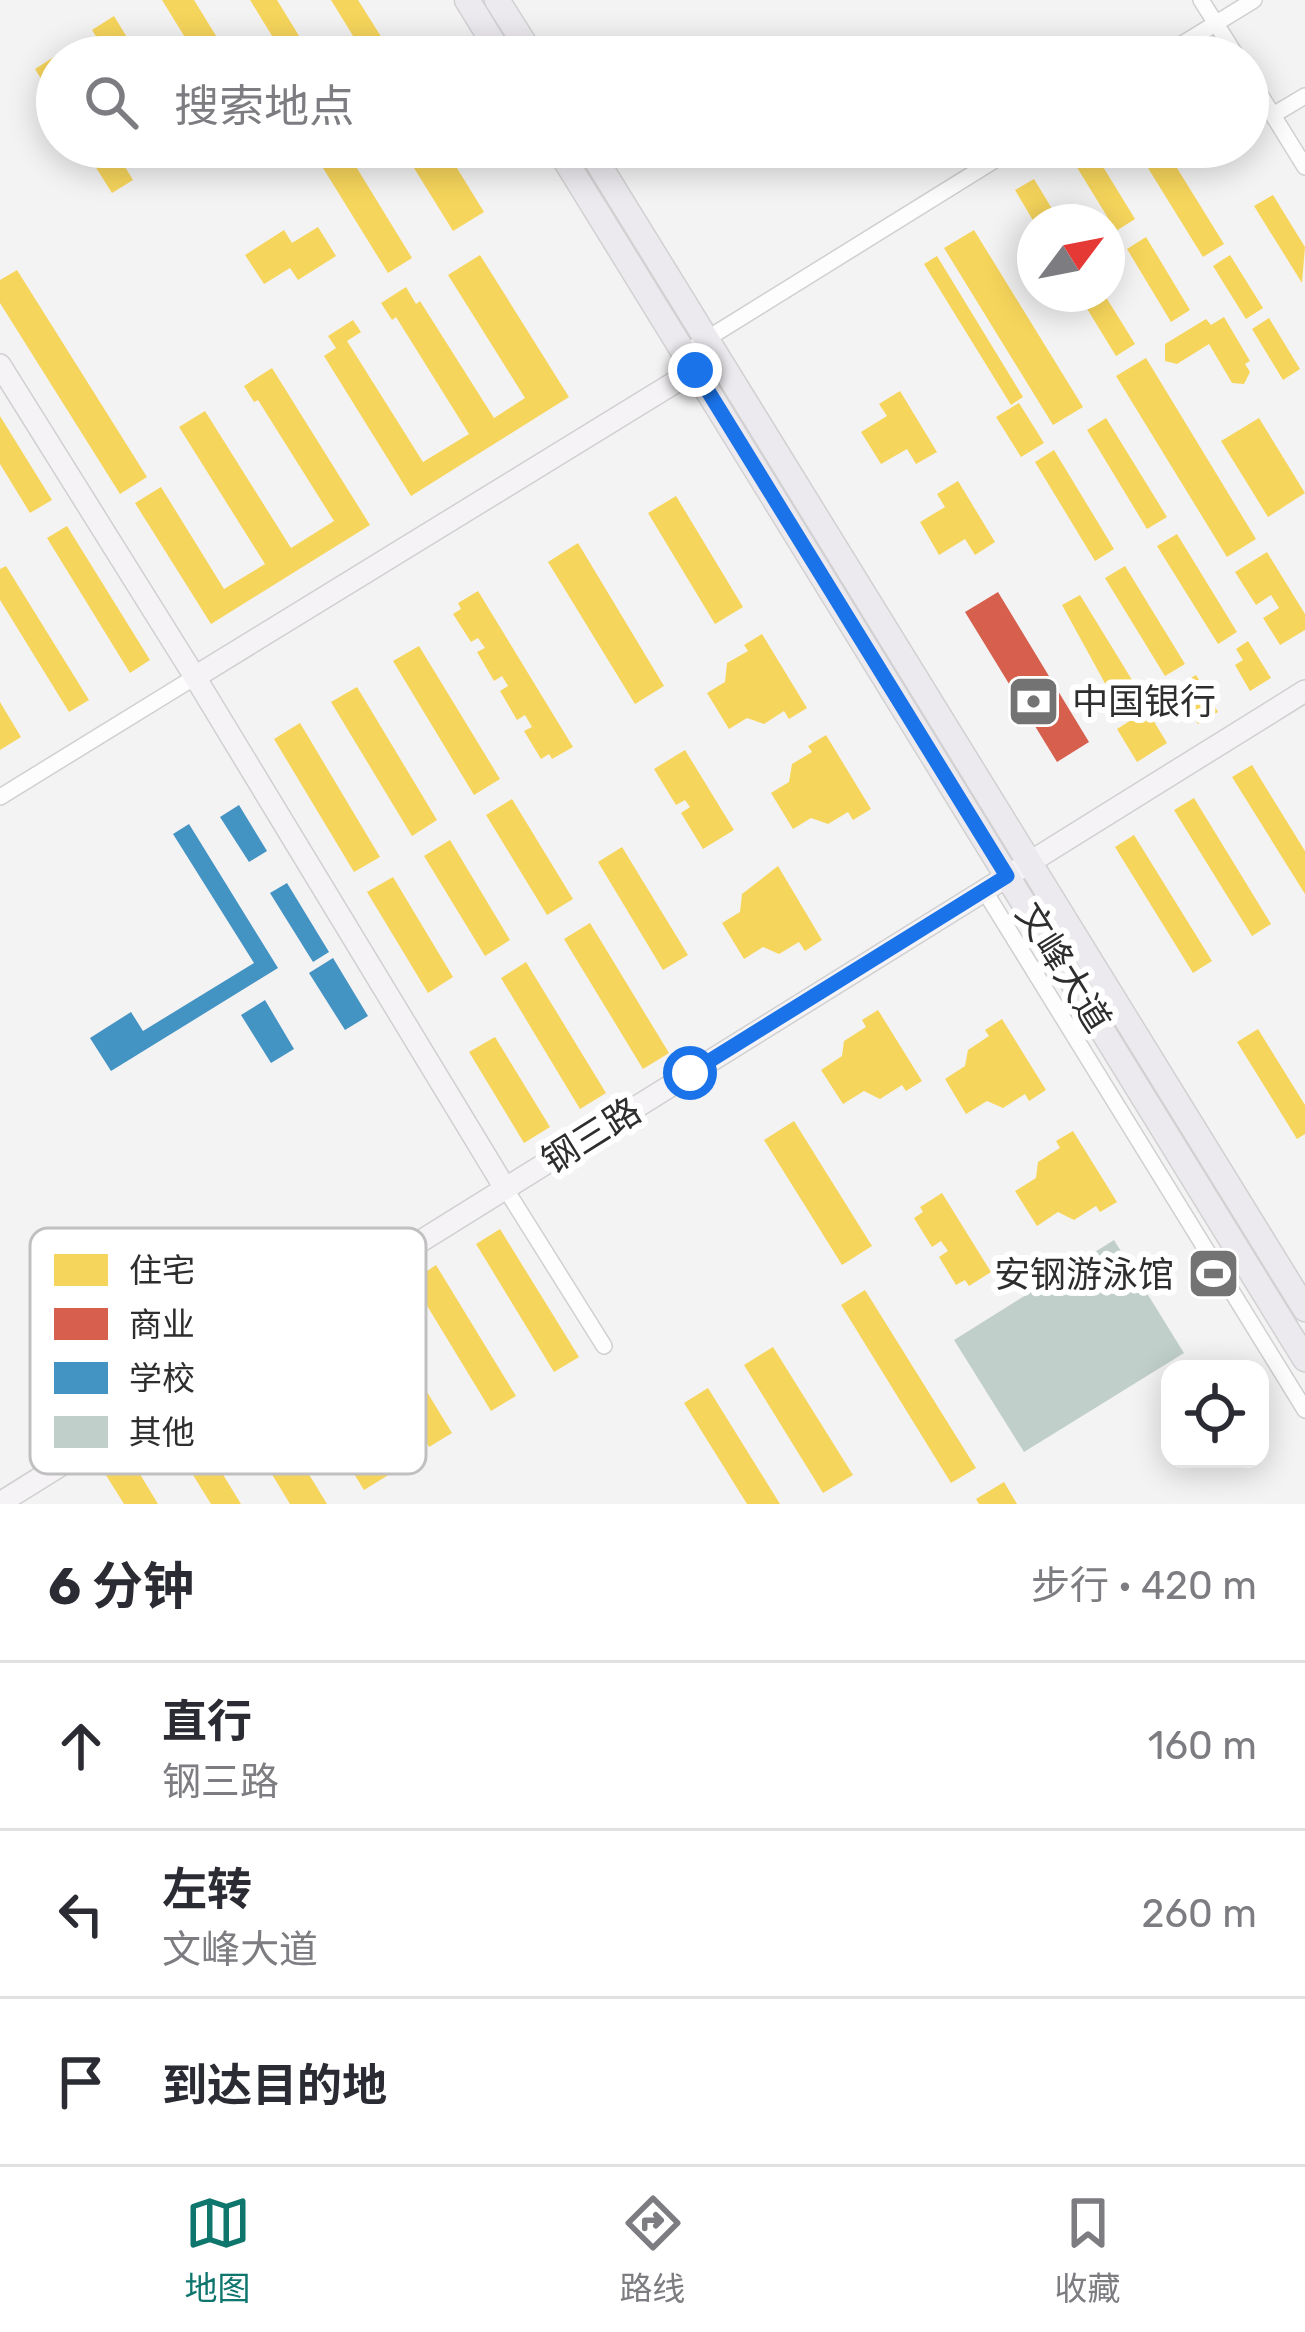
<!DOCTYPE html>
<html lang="zh">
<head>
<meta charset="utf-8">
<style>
	:root { --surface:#fff; --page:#f7f7f7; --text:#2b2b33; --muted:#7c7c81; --line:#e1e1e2; --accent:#0f766e }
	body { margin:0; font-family:Rubik,"Noto Sans SC",sans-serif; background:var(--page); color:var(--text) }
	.controls { position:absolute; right:36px; bottom:36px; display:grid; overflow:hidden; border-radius:24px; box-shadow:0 6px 30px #0003 }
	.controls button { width:108px; height:108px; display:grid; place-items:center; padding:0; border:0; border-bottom:3px solid var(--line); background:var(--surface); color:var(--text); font:60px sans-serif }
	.compass { position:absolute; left:1017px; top:204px; width:108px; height:108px; border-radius:50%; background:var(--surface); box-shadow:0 6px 30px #0003; rotate:58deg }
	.stop { position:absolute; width:36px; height:36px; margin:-27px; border:9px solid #1a73e8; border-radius:50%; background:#fff }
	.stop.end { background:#1a73e8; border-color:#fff; box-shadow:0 3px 12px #0008 }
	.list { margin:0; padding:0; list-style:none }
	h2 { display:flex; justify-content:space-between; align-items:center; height:156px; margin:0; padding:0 48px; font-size:51px }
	h2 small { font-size:39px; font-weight:400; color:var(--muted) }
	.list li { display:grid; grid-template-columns:78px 1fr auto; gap:36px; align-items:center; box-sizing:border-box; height:168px; padding:0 48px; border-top:3px solid var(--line) }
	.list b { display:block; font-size:45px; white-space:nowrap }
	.list p { margin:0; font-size:39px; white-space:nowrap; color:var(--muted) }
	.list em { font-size:39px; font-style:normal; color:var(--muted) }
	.icon { flex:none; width:66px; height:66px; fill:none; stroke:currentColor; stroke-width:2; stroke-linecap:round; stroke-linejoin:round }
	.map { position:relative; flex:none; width:1305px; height:1504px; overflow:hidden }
	.search { position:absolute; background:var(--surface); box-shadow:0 6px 30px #0003; left:36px; right:36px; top:36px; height:132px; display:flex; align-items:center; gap:30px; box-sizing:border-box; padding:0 42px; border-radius:66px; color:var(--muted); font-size:45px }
	.sheet { height:660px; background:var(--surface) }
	nav { display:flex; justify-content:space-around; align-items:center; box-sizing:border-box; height:168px; border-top:3px solid var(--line); background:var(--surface); font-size:33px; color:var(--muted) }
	nav a { display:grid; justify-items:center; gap:6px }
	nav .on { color:var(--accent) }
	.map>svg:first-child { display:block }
	.homes { fill:#f6d55c }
	.shops { fill:#d6604d }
	.schools { fill:#4393c3 }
	.building { fill:#c0cfc9 }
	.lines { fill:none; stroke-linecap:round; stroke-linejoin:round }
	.street-casing { stroke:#d1d0d1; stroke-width:18 }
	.secondary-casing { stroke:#d1d0d1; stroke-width:24 }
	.primary-casing { stroke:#d1d1d1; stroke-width:27 }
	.street { stroke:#fdfdfd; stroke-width:15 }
	.secondary { stroke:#f5f3f6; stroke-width:21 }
	.primary { stroke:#eceaee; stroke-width:24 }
	.route { stroke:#1a73e8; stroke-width:15 }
	.labels { text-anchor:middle; stroke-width:12; stroke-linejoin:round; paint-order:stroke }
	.poi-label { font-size:36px; fill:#2e2e2f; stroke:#fff; text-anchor:start }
	.street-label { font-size:36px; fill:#2e2e2f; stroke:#fff }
	.key { fill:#fff; stroke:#c0c0c1; stroke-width:3 }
	.key-label { font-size:33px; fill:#2e2e2f }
</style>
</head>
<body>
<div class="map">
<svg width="1305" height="1504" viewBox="0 0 1305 1504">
	<rect width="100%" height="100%" fill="#f4f3f4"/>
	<g class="homes">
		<path d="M162,0h32l35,57h-32z"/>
		<path d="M250,0h27l35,57h-27z"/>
		<path d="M331,0h27l29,46 -21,11z"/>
		<path d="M114,16l25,41h-30l-17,-27z"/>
		<path d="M57,55v50l-22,-36z"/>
		<path d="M83,147h30l20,33 -21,13z"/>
		<path d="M310,147h34l68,111 -24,15z"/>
		<path d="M401,147h43l40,65 -31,19z"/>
		<path d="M1084,147h7l44,72 -19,12 -46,-75z"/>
		<path d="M1135,147h29l60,97 -21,13z"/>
		<path d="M1034,179l26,43h-26l-19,-32z"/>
		<path d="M1273,195l32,52 -3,36 -48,-77z"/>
		<path d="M318,227l18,29 -38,24 -8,-12 -26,16 -19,-29 39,-25 8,13z"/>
		<path d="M974,230l109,177 -30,18 -109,-177z"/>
		<path d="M1146,237l44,73 -19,12 -44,-73z"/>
		<path d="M480,255l89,142 -158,99 -87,-140 12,-8 -8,-12 25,-16 8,12 -14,9 76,121 46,-28 -73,-117 -4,3 -11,-17 25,-16 10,17 4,-3 74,117 31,-20 -77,-123z"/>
		<path d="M1230,255l33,53 -17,11 -33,-53z"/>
		<path d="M937,256l86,141 -12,8 -87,-141z"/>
		<path d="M17,270l130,207 -27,17 -120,-191v-23z"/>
		<path d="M1078,294h26l31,50 -19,12z"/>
		<path d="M1224,317l26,44 -5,3 5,8 -6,12 -12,-1 -23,-39 -32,20 -12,-3v-17l41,-25 5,6z"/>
		<path d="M1269,318l31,51 -17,11 -31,-51z"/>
		<path d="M1146,358l110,181 -29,18 -111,-181z"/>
		<path d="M272,368l98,157 -159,99 -76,-121 26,-16 63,102 41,-25 -86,-137 26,-16 86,137 43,-27 -76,-121 -4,2 -10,-16z"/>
		<path d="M900,391l37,61 -21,12 -9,-15 -26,15 -20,-32 26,-16 -8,-12z"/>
		<path d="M1019,403l25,40 -23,14 -25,-40z"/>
		<path d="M0,416l52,84 -22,13 -30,-49z"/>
		<path d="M1106,418l61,99 -20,12 -60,-99z"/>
		<path d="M1259,418l46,75 -37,24 -47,-76z"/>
		<path d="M1054,450l60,99 -19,12 -60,-99z"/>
		<path d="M958,481l37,61 -20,13 -10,-16 -26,16 -19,-33 25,-15 -8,-13z"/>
		<path d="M676,496l67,111 -28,17 -67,-111z"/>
		<path d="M67,526l83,134 -20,13 -83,-135z"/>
		<path d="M1177,534l60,98 -19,12 -61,-98z"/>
		<path d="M578,543l86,143 -29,18 -87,-142z"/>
		<path d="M1267,552l38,62v16l-25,15 -17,-27 16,-10 -8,-13 -15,10 -21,-33z"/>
		<path d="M6,566l83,134 -20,12 -69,-112v-31z"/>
		<path d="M1125,566l60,98 -20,12 -60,-98z"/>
		<path d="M478,591l95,156 -21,12 -3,-5 -8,5 -17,-28 8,-4 -7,-12 -8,5 -17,-29 8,-5 -6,-10 -8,5 -17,-29 8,-4 -7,-10 -7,4 -18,-28 8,-5 -3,-6z"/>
		<path d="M1080,595l60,98 -22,14 -56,-102z"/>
		<path d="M762,634l45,74 -18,11 -5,-8 -20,13 -17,-6 -18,11 -22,-36 18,-11 2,-19 21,-12 -4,-6z"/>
		<path d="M1248,641l23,37 -21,13 -15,-26 8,-5 -7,-11z"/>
		<path d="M419,646l81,133 -26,16 -81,-134z"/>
		<path d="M1196,675l22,37 -20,12 -22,-37z"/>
		<path d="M357,687l80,133 -25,16 -81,-134z"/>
		<path d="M0,702l21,35 -21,13z"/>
		<path d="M1147,710l20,33 -30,19 -20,-33z"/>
		<path d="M300,723l80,134 -26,15 -80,-133z"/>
		<path d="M826,735l45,74 -18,11 -5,-8 -20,12 -17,-6 -18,11 -22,-36 18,-11 3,-18 20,-12 -4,-6z"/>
		<path d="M685,750l49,80 -31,19 -22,-36 9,-6 -5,-7 -9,5 -22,-36z"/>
		<path d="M1252,765l53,86v43l-73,-117z"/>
		<path d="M1194,798l77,126 -19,12 -78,-126z"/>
		<path d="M512,799l61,100 -26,16 -61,-100z"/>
		<path d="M1134,835l78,126 -19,12 -78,-126z"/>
		<path d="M450,840l60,100 -25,16 -61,-100z"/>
		<path d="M622,847l66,108 -25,15 -65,-108z"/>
		<path d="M778,866l44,74 -17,11 -6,-9 -20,12 -16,-7 -19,12 -22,-36 18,-11 2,-18z"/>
		<path d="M393,877l60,100 -25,16 -61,-101z"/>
		<path d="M590,923l79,130 -26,16 -79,-130z"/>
		<path d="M526,962l80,131 -26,16 -79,-131z"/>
		<path d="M878,1010l44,71 -16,10 -4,-6 -22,14 -16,-8 -21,13 -22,-34 21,-14 2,-15 22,-14 -4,-7z"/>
		<path d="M1002,1019l44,71 -17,11 -4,-7 -22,14 -16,-7 -21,13 -21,-35 20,-13 3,-16 21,-14 -4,-6z"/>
		<path d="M1258,1029l47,76v29l-8,5 -60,-97z"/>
		<path d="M495,1037l55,90 -26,16 -55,-91z"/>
		<path d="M794,1121l78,125 -30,19 -78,-125z"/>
		<path d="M1073,1131l44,71 -17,10 -4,-6 -22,14 -16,-8 -21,14 -22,-35 21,-13 2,-16 22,-14 -4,-7z"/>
		<path d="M942,1193l49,79 -22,14 -4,-6 -9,5 -17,-28 9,-6 -7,-10 -9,6 -18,-29 9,-6 -3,-5z"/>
		<path d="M500,1229l79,128 -25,15 -78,-128z"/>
		<path d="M436,1265l80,131 -25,15 -79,-130z"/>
		<path d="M865,1290l111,178 -25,15 -110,-178z"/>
		<path d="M374,1305l78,128 -23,14 -78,-127z"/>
		<path d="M311,1345l79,129 -26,16 -80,-129z"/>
		<path d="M773,1347l80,128 -30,18 -79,-128z"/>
		<path d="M251,1379l76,125h-37l-66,-108z"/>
		<path d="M708,1388l72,116h-33l-63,-101z"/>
		<path d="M189,1419l52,85h-30l-44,-71z"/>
		<path d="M129,1456l29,48h-34l-20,-32z"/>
		<path d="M1004,1482l13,22h-38l-3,-5z"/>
	</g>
	<path class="shops" d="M998,592l91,150 -32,20 -92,-150z"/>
	<g class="schools">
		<path d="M239,805l28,46 -18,11 -29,-45z"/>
		<path d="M189,824l89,144 -167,103 -21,-33 41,-26 12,19 111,-68 -81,-129z"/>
		<path d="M287,883l42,69 -16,10 -43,-69z"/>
		<path d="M333,958l35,58 -23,14 -36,-57z"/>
		<path d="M265,1000l29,49 -23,14 -30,-48z"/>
	</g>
	<path class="building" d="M1114,1240l70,113 -160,99 -70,-112z"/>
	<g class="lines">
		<defs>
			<g id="street">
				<path d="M1201,0l36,57"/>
				<path d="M1161,57l93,-57"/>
				<path d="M1248,75l57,92"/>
				<path d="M1273,115l32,-19"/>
				<path d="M684,353l332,-206"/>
				<path d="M0,797l195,-120"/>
				<path d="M984,890l321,520"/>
				<path d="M505,1188l99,158"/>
			</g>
			<g id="secondary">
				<path d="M0,365l195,312 310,511"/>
				<path d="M195,677l500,-307"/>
				<path d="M0,1503l1305,-812"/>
			</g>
			<g id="primary">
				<path d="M467,0l35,57"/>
				<path d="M497,0l36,57"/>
				<path d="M557,147l748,1212"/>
				<path d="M588,147l717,1162"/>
			</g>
		</defs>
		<use href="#street" class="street-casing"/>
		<use href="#secondary" class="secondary-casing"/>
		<use href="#primary" class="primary-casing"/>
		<use href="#street" class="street"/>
		<use href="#secondary" class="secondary"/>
		<use href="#primary" class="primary"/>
	</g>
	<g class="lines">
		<path class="route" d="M690,1073l317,-197 -312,-506"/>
	</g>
	<defs>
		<symbol id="bank-square" viewBox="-11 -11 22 22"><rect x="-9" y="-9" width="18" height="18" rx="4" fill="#737374" stroke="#fff"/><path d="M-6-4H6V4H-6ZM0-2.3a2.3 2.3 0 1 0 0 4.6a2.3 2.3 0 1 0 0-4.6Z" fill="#fff"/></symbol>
		<symbol id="stadium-square" viewBox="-11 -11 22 22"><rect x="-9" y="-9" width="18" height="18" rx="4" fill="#737374" stroke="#fff"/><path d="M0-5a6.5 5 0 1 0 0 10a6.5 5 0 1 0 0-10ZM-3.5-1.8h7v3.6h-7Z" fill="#fff"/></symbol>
	</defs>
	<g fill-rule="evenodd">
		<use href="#bank-square" x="1004" y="672" width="59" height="59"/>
		<use href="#stadium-square" x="1184" y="1244" width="59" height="59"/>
	</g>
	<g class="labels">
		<g class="poi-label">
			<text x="1072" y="714">中国银行</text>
			<text x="1174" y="1287" text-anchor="end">安钢游泳馆</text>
		</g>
		<g class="street-label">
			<text transform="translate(1064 967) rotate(58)" y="13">文峰大道</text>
			<text transform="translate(591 1135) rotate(-32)" y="13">钢三路</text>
		</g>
	</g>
	<rect x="30" y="1228" width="396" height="246" rx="18" class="key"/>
	<rect x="54" y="1254" width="54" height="32" fill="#f6d55c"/>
	<rect x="54" y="1308" width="54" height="32" fill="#d6604d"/>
	<rect x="54" y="1362" width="54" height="32" fill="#4393c3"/>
	<rect x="54" y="1416" width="54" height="32" fill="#c0cfc9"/>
	<g class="key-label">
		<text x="129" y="1282">住宅</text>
		<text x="129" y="1336">商业</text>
		<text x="129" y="1390">学校</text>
		<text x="129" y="1444">其他</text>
	</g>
</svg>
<div class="controls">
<button><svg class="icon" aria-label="locate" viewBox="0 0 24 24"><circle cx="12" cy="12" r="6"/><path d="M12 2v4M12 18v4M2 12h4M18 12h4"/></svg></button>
</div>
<svg class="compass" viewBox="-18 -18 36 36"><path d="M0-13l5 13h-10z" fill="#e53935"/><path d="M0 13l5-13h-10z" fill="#7c7c81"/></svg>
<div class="stop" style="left:690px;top:1073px"></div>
<div class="stop end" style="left:695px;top:370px"></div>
<div class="search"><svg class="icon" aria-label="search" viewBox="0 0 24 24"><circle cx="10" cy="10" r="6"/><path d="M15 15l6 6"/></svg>搜索地点</div>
</div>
<section class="sheet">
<h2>6 分钟<small>步行 · 420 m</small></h2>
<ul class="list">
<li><svg class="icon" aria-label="ahead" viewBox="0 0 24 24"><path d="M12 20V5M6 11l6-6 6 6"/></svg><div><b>直行</b><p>钢三路</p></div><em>160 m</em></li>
<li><svg class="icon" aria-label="left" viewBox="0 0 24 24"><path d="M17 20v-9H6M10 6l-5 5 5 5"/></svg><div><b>左转</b><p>文峰大道</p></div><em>260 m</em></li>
<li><svg class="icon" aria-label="arrive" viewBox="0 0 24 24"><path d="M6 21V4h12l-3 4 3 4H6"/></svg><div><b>到达目的地</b></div></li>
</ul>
</section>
<nav>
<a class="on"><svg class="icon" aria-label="map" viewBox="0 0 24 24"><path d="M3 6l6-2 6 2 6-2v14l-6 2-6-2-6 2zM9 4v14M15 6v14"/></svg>地图</a>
<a><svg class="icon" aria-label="directions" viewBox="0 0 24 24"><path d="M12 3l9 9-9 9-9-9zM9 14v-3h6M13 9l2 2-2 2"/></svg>路线</a>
<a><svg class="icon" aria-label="saved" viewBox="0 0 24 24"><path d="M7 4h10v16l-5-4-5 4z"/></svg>收藏</a>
</nav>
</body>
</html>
